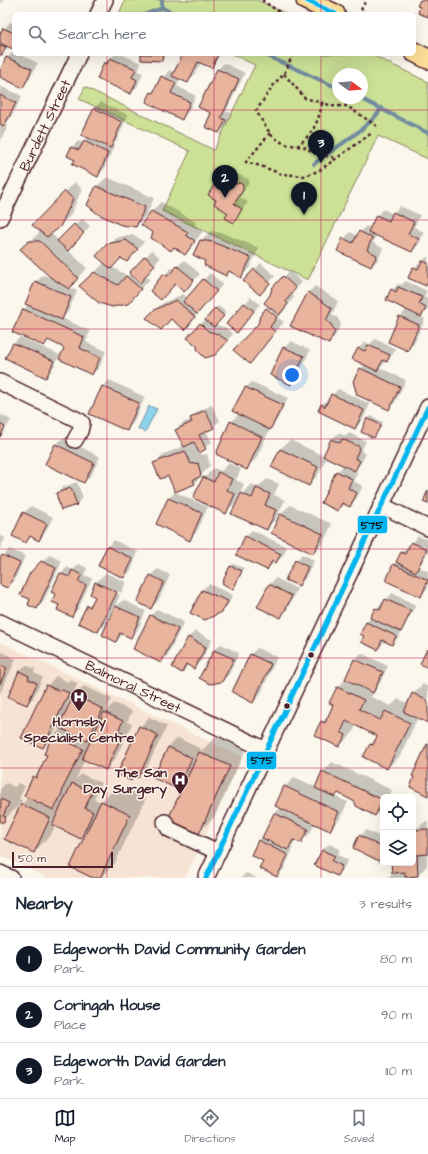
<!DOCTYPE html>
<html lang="en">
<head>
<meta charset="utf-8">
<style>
	:root { --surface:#fff; --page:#f6f6f7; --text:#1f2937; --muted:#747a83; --line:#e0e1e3; --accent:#111827 }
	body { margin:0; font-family:"Architects Daughter",sans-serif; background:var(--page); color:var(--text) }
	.controls { position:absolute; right:12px; bottom:12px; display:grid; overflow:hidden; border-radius:6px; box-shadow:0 4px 16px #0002 }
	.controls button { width:36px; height:36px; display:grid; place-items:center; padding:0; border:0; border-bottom:1px solid var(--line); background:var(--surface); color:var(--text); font:20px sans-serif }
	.compass { position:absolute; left:332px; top:68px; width:36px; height:36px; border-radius:50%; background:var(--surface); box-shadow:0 4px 16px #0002; rotate:106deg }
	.scale { position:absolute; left:12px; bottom:10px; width:101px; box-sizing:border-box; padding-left:4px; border:2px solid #4a1f2b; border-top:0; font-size:11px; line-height:14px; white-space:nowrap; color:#4a1f2b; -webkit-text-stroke:3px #fbf7ec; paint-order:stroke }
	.you { position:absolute; left:292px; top:375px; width:14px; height:14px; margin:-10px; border:3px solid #fff; border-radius:50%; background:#1a73e8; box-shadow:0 0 0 6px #1a73e833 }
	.badge { display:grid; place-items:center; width:26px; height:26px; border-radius:50%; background:var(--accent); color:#fff; font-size:13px; font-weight:700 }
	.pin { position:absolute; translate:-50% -33px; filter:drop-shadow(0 1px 2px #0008) }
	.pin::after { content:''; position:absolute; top:21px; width:14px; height:12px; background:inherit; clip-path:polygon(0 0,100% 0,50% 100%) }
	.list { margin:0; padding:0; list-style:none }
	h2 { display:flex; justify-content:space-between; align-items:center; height:52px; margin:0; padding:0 16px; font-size:17px }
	h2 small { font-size:13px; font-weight:400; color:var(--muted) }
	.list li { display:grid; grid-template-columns:26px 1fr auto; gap:12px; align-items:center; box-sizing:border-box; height:56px; padding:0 16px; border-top:1px solid var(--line) }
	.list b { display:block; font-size:15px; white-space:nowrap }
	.list p { margin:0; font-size:13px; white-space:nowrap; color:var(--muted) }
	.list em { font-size:13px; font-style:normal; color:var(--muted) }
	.icon { flex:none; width:22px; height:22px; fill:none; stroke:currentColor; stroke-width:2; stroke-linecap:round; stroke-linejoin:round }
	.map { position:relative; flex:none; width:428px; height:878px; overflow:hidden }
	.search { position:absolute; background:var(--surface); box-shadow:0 4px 16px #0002; left:12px; right:12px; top:12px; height:44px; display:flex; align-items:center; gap:10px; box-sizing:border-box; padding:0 14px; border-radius:6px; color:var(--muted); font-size:15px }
	.sheet { height:220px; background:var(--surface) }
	nav { display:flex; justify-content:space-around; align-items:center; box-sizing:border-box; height:56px; border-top:1px solid var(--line); background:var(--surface); font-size:11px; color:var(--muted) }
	nav a { display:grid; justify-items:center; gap:2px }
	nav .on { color:var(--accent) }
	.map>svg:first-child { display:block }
	.built { fill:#f6e3d4 }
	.green { fill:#cce196; stroke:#8b8060; fill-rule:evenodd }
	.water { fill:#8cd4ee; stroke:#728ca0 }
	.shadow { fill:#0003; fill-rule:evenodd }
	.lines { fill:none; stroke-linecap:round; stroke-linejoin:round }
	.stream { stroke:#728ca0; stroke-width:4 }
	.building { fill:#e9b49d; stroke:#4a1f2b }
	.minor-casing { stroke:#4a1f2b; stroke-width:18 }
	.major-casing { stroke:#4a1f2b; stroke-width:22 }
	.path { stroke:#4a1f2b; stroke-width:2.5; stroke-dasharray:3 3; stroke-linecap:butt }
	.minor { stroke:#fbf7ec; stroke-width:15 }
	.major { stroke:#fdde96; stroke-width:19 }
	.bus-1-casing { stroke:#fbf7ec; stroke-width:8 }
	.bus-1 { stroke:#00b5ef; stroke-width:5 }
	.grid { fill:none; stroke:#c2185b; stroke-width:1; stroke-opacity:0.55 }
	.bus-dot { fill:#4a1f2b; stroke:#fbf7ec; stroke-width:1.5 }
	.labels { text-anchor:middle; stroke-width:3; stroke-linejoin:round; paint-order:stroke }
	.street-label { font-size:14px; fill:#4a1f2b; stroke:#fbf7ec }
	.poi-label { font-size:14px; font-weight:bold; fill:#4a1f2b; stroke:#fbf7ec }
	.line-badge { stroke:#fbf7ec; stroke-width:1.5 }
	.pale-badge-label { font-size:11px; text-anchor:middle; font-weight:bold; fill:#111 }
</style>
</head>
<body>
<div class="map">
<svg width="428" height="878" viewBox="0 0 428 878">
	<rect width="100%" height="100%" fill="#fbf7ec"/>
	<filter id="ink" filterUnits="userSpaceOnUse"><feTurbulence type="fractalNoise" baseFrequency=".025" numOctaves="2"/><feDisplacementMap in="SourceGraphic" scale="8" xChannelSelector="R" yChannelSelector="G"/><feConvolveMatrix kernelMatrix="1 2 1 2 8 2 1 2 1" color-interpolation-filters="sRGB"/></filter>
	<g filter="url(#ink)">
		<path class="built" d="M0,642l242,115 -57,121h-138l-47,-23z"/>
		<g class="green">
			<path d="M125,0h132l30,14h-168z"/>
			<path d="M232,54h138l58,28v77l-50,-23 -70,144 -146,-69 28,-60 -111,-52 6,-12 129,63 41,-85zM338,74h24v24h-24z"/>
		</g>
		<path class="water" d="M149,406l8,3 -12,23 -7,-3z"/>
		<g class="shadow">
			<path d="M0,0h4l-4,4z"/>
			<path d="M10,22l4,1v23l-2,2 -3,-2 -8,8 -1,-19z"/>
			<path d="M14,51v3h5l19,9 -9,17 -6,7 -23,-12 7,-17z"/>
			<path d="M115,54h6l20,9 -3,8 5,2 -6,14 -6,6 -26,-30z"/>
			<path d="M142,54h26l-6,6z"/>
			<path d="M184,54h37l-10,13 -10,-5 -7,13 -7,7 -7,-4 -3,8 19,10 -8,16 -7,7 -29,-26 17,-23 6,3z"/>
			<path d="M224,63l21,10 -19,38 5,2 -5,13 -7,6 -6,-19 5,-44z"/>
			<path d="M0,86l22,10 -12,23 -5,5 3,2 -8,16z"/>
			<path d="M101,102l27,13 -11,25 -5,5 2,1 -10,23 -6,7 -22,-17 -8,-3 4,-9 6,-6 6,2 5,-6 5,-29z"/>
			<path d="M231,168l4,2 1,4 13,5v3l-9,15 8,5 -15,20 -4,-10 -8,-36z"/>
			<path d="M107,177l47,21 -8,18 -10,10 -48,-22 9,-18z"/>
			<path d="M75,182l7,7 -12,27 -19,17 8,8 23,-22 8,7 -22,24 19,18 -18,19 8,4 -9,21 -6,6 28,13 -4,11 20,9 -7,17 -7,6 -27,-27 -16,-7 -5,5 -31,-14 11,-22 5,-5 7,-22 7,-7 13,5 -34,-31 18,-17h3l-9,-8z"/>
			<path d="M161,202l35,20 -1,3 8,6 -18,23 -31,-21 -3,-21z"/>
			<path d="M400,206l20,9 -6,12 10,5 -5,12 -7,7 -35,-17 -4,9 10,5 -5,12 -7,6 -27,-27 6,-7 8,4 8,-10 5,2 6,-12 6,-7 10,5z"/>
			<path d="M211,231l12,2 36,15 -9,19 -9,10 -11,-6 -4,4 -19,-15 -6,-20z"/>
			<path d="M133,234l11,8 -11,13 -12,2 -9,10 16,9 24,-26 8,8 -14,18 4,3 -13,14 -56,-7 24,-24 3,-17 7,-7z"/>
			<path d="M428,256v27l-2,2 -12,-17z"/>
			<path d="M184,260l16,14 -16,17 -9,-8 -24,8 20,-23 3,2z"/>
			<path d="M261,263l14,13 -9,11 -21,-7z"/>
			<path d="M290,271l12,11 -10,11 2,4 -15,20 1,1 -12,-10v3l16,11 -34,40 10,-46 9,-10 15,-29z"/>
			<path d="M210,273l13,11 -38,45 -13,-11h-24l13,-14 22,-10 4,4z"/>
			<path d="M406,281l21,10 -3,6 4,2v10l-7,8 4,2 -11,24 -7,7 -7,-33 7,-8 -15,-19 6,-6 3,1z"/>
			<path d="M315,286l23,15 -6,14 5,2 4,7 -6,12 -6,6 -38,-17 18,-33z"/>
			<path d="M251,297l9,7 -24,28 -9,-9z"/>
			<path d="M218,306l8,6 -11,13 10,2 8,7 -19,20 -13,-30z"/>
			<path d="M20,337l40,18 -8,15 -6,6 -33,-32z"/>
			<path d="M375,339l21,10 -3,5 -13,14 26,12 -11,22 -6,7 -34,-28 10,-17 -11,-5 5,-11 6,-6 5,2z"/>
			<path d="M291,341l19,9 -13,27 -6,6 -7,-35z"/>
			<path d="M109,380l36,17 -12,26 -7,7 -36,-17 13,-27z"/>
			<path d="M252,382l36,16 -12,24 -5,5 -15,32 -10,9 -15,-46 8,-8 6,-26z"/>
			<path d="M338,389l32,15 -8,17 -7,7 -34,-23 7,-6h1z"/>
			<path d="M212,405l8,16 -14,10 6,11 -13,9 2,4 6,-1 3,11 -15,18 -19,7 -7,-16 -15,-10 10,-10 20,-8 -7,-16 6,-7 9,-4 5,-7z"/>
			<path d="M0,414l11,6 -11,17z"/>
			<path d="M371,416l12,6 -9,15 -6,-18z"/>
			<path d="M338,433l8,3 3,-3 17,8 -5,10 5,3 -5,9 -7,8 4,1 -5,9 10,5 -7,13 -6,6 -6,-1 -6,6 -1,-38 7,-7 -17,-8 -9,18 -9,9 -29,-35 10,-9 34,16 8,-17z"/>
			<path d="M63,438l37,19 -9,18 -7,7 -38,-18 10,-20z"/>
			<path d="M229,463l12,6 -5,11 8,4 -9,19 -10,9 -21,-34 10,-10 7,3z"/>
			<path d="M267,479l12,5 -5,11 11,5 -9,19 -10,10 -24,-35 9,-10 7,3z"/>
			<path d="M77,482l6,16 -7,6 -19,-10 6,-7z"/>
			<path d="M175,492l33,15 -12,26 -6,6 -21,-41z"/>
			<path d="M290,505l42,19 -9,19 -10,10 -32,-39z"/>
			<path d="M31,506l22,11 -8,16 -6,7 -7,-4 -6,5 -2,-28z"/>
			<path d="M252,530l35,17 -4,9 -16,13 -21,-32z"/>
			<path d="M0,535l5,3 -5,11z"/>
			<path d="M418,536l10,4v12l-9,15 9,4v17l-7,8 -27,-31 8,-13 6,-6 2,1z"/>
			<path d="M114,540l24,12 -7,19 -7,6 -16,-30z"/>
			<path d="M9,549l16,7 -11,25 -7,6 -7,-3v-22z"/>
			<path d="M302,554l12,6 -9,19 -6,6 -3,-24z"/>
			<path d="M49,555l13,6 -19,41 -6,6 -5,-9 -1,-25z"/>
			<path d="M79,564l8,4 -3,7 8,3 -14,31 -7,7 -11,-11 1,-31 6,-7 6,3z"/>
			<path d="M233,564l11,4 -11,20 -3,-21z"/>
			<path d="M158,569l12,6 -12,26 -7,7 -13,-6 13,-27z"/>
			<path d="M106,573l20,9 -5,11 -17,-8v2l16,8 -6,13 9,-8 23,11 -9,20 -7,6 -7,-3 -7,7 -6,-21 -12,11 -10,-25 8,-8 -5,-5 5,-11z"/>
			<path d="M276,578l21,11 -10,21 -6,6 -12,-31z"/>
			<path d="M209,584l24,11 -5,10 -7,7 -19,-22z"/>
			<path d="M392,593l24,12 -18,33 -6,6 -7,-3 -7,7 -13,-13 1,-13 6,-5 4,-8 6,-7 2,1z"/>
			<path d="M157,609l27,13 -17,34 -6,6 -27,-13 17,-34z"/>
			<path d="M195,631l17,9 -11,21 -7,6 -5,-3 -7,7 6,-33z"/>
			<path d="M221,644l18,9 -10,21 -7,7 -8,-31z"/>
			<path d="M257,648l20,9 -17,38 -7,7 -3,-47z"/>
			<path d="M2,652l14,7 -16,35v-40z"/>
			<path d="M361,653l27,13 -9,19 -8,12 20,9 7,-7 11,5 4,-10 10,-10 5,3v35l-10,-5 -18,39 -13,12 -22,-11 6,-13 7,-8 -22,-11 -4,9 -13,12 -17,-24 9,-9 4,-8 -5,-3 8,-15 8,-8 9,-19z"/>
			<path d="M26,665l9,4 -1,4 9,4 -10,21 -6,6 -7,-33z"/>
			<path d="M56,676l12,6 2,-2 8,3 -11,23 2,1 5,-12 10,-9 28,13 -6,12 8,-8 18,8 -5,11 5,2 -17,35 -9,10 -21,-10 -9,20 6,-5 19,9 -7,16 7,3 17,-17 28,13 -31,65 -15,15h-5l-7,-48 -8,8 -25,-12 -4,9 -17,17 -13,-47 8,-8 5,-20 7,-7 7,-15 4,-17 -9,9 4,-61zM58,726l3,2 -7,7h-1z"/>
			<path d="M149,717l18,9 -20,41 -9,9 -3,-1 -4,5 9,-53z"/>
			<path d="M217,736l29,13 -31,67 -16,16 -11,-54 -10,10 -10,-41 10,-9 23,11 -1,3z"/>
			<path d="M332,762l60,28 -3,7h-6v10l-8,8 -19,-14 -18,-9 -4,4 14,6 -9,18 -9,10 -15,-7 -5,10 -9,9 -4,-2 -7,7 3,1 -9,21 -7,6 -13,-15 -6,-19 6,-6 10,-22 7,-6 4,-20 9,-10 22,10 7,-15z"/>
			<path d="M6,783l9,4 3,-4 7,3 -6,13 3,1 -2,4 -20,20v-35z"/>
			<path d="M426,821h2l-1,45 -9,9h-4v3h-28l7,-4 -1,-11h21v-35l6,-1z"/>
			<path d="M366,830l17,8v18l-4,4 -19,-24z"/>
			<path d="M329,844l11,5 -2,6 10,5 -5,9 -6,6 -15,-25z"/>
			<path d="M246,873l11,5h-16z"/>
		</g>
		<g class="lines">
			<g class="stream">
				<path d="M162,0v8"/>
				<path d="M146,14l16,-6 14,6"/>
				<path d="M263,54l75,34"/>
				<path d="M360,98l68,35"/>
				<path d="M314,164c21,-17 53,-34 68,-56"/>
			</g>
		</g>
		<g class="building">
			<path d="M420,0h8v17l-10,-4 2,-6 -3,-1z"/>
			<path d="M3,28l11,5 -1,16 -13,-6v-9z"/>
			<path d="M0,45l6,2 -4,8h-2z"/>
			<path d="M141,54h22l-1,7 -21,-1z"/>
			<path d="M183,54h35l-6,14 -14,-6 -10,21 -16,-7z"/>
			<path d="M6,57l26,12 -9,19 -23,-11v-6z"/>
			<path d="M110,58l26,11 -4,8 5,3 -6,14 -34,-15 7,-17 3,2z"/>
			<path d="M217,69l22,10 -18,39 5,2 -7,13 -14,-6 6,-14 -13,-6z"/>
			<path d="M161,76l15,7 -5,10 19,9 -8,18 -36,-18 5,-10 2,1z"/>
			<path d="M0,95l16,8 -12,23 -4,-2z"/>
			<path d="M94,108l28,14 -11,26 -30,-13z"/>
			<path d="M84,141l24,12 -10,24 -26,-13 3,-4 -8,-4 4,-9 8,3z"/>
			<path d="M224,174l12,10 4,-1 3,2v5l-9,14 8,5 -8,14 -9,-5 3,-5 -14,-9 2,-4 -8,-5 12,-20z"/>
			<path d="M96,186l49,21 -9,20 -15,-2 -23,-11 -11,-9z"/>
			<path d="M65,191l8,8 -13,28 -13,10 -15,-12z"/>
			<path d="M151,211l37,21 -2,3 9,6 -10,14 -11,-8 -3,4 -20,-13 2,-5 -12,-8z"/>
			<path d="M393,212l21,10 -6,12 11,5 -7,13 -44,-20 8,-17 13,6z"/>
			<path d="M74,224l10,9 -16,18 -11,-10z"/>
			<path d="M359,231l13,7 -5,12 10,5 -6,12 -34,-16 6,-13 10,5z"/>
			<path d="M126,240l12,9 -11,13 -6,-4 -10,11 -15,-13 11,-12z"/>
			<path d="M200,240l13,2 38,16 -10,20 -12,-7 -3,5 -22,-11 1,-4 -12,-6z"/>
			<path d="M29,241h11l38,37 -9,11 -19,-12 -30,-28z"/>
			<path d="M145,256l10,9 -15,18 -11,-10z"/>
			<path d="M422,261l6,2v19l-2,4 -18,-8 5,-11 5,2z"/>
			<path d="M177,266l17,14 -10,12 -9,-8 -14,16 -11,-9 13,-17 5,2z"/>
			<path d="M254,269l16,14 -10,12 -17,-14z"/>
			<path d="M94,272l24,13 8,-9 15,13 -13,15 -16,3 -13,-4 -20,-17z"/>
			<path d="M283,276l13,12 -10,13 2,3 -9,11 -15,-12 6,-8 2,-7z"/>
			<path d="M203,279l14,12 -20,23 -14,-12z"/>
			<path d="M35,281l36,16 -9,23 -37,-16z"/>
			<path d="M398,287l24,10 -3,7 7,4 -5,9 -35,-17 5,-11 5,3z"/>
			<path d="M308,292l24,16 -6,13 4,2 5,8 -6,13 -39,-18z"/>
			<path d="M176,300l19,17 -10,13 -14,-11 -10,11 -15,-12 8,-8z"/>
			<path d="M244,303l10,8 -17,22 -11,-9z"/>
			<path d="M215,308l9,8 -10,11 -9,-7z"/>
			<path d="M266,308l11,9 -7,10 5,5 -25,32 -17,-14 25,-26 2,-8z"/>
			<path d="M23,309l61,28 -4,11 20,10 -8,17 -33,-16 5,-11 -16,-8 -4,6 -32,-14z"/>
			<path d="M399,316l20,9 -11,26 -20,-9z"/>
			<path d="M200,323l8,8 10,3 10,7 -13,14 -10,3 -7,-7 -1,-5 -10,-8z"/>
			<path d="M13,343l41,18 -8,17 -41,-20z"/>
			<path d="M368,345l22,10 -3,7 -4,-2 -6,11 -25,-12 6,-11 7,3z"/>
			<path d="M283,347l21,9 -13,29 -21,-10z"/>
			<path d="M360,368l40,19 -11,23 -32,-15 -4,-14z"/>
			<path d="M102,386l37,17 -12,28 -38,-17z"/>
			<path d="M245,387l38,18 -13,25 -38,-19z"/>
			<path d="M331,394l33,16 -9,19 -37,-18 3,-7 4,3z"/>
			<path d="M205,410l9,18 -15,7 7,14 -7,4 -5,-11 -10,5 -9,-17 17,-8 -2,-4z"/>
			<path d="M367,418l14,7 -7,13 -13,-6z"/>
			<path d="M230,421l32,16 -15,33 -31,-16z"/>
			<path d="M0,424l5,3 -5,10z"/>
			<path d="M331,439l9,4 2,-4 18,8 -5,11 5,3 -5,10 -32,-15z"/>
			<path d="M55,444l39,19 -10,20 -39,-19z"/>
			<path d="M280,449l38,18 -9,19 -38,-19z"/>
			<path d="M185,451l6,13 7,-1 3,13 -8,4 2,4 -20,8 -7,-16 -8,3 -7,-16z"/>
			<path d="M336,471l16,8 -4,9 9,5 -7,14 -8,-4 -4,8 -17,-8z"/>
			<path d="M218,472l14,7 -5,11 8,4 -9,20 -33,-16 10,-21 11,5z"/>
			<path d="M71,488l6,17 -16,5 -5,-17z"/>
			<path d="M256,488l14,6 -5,11 11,5 -9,20 -36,-16 10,-21 11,5z"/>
			<path d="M428,490v14l-5,-2z"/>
			<path d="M168,498l34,15 -12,28 -34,-17z"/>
			<path d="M23,512l24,12 -8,17 -9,-5 -4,7 -14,-7z"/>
			<path d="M280,514l43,20 -10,20 -42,-21z"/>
			<path d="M245,536l36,18 -5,9 -4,-2 -5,9 -31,-15z"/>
			<path d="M411,542l16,7 -11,23 -20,-10 5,-10 4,2z"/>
			<path d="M107,546l26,13 -9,19 -26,-12z"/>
			<path d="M2,555l18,8 -12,25 -8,-3v-26z"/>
			<path d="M295,560l13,7 -9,19 -14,-6z"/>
			<path d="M41,561l15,7 -19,41 -9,-4 2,-6 -10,-4 10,-22z"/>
			<path d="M393,564l35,16 -7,17 -35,-16z"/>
			<path d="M230,566l12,5 -9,19 -11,-7z"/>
			<path d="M72,570l10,5 -4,6 8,4 -14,32 -15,-7 2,-5 -7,-3 3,-8 -4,-2 9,-19 9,4z"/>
			<path d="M150,575l14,7 -13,27 -14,-7z"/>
			<path d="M95,582l22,10 -19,40 -20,-9 9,-18 3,2 5,-10 -5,-3z"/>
			<path d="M269,584l23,12 -11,22 -24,-11z"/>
			<path d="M202,590l26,11 -6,11 -17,8 -15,-7z"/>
			<path d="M385,599l26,12 -10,21 -31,-14 5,-10 5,2z"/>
			<path d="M115,606l25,11 -9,21 -11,-5 -4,9 -14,-7z"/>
			<path d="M150,615l28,14 -17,34 -28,-14z"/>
			<path d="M366,622l30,14 -4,9 -10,-5 -4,10 -17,-8 3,-6 -4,-2z"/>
			<path d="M188,637l18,10 -12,22 -8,-5 -4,9 -10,-6z"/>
			<path d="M427,649l1,1v18l-8,-4z"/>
			<path d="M214,650l20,9 -12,23 -12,2 -11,-6z"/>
			<path d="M250,654l21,10 -18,39 -21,-11z"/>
			<path d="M354,659l29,13 -10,21 -28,-14z"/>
			<path d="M0,665l7,3 -7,16z"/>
			<path d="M19,671l10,5 -1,3 9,4 -10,22 -19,-8z"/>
			<path d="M46,685l13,6 1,-2 9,4 -26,55 -22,-10z"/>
			<path d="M337,687l27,13 -5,9 21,11 5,-9 25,12 -23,46 -24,-12 7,-13 3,1 4,-9 -31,-15 -5,11 5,3 -7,12 -25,-12 7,-14 4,2 8,-18 -4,-2z"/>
			<path d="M412,693l16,8v22l-24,-11z"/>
			<path d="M74,695l29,14 -16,32 -29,-14z"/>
			<path d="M104,712l19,9 -5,10 5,2 -17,37 -24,-11z"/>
			<path d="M139,726l19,9 -20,43 -4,-3 -3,6 -14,-7z"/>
			<path d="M53,735l30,14 -21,41 1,1 -9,19 -30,-14 9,-20 3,2 11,-23 -3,-1z"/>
			<path d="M427,744h1v52l-18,-9 4,-10 -2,-1z"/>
			<path d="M168,747l24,11 -14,31 -25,-11z"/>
			<path d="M199,752l31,14 -31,68 -31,-15z"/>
			<path d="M322,771l61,29 -8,16 -19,-10 -1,-4 -17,-9 -3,4 -20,-9z"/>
			<path d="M72,783l20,9 -7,16 8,4 -12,27 -29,-14z"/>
			<path d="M284,786l55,26 -9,19 -55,-25z"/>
			<path d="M1,799l8,4 -6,13 3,1 -2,5h-4z"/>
			<path d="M101,801l29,14 -30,63h-7l-23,-11z"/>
			<path d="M21,804l29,14 -16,35 -30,-14z"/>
			<path d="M274,813l34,16 -7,14 -8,-3 -5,10 -26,-12z"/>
			<path d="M428,829v25l-11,1 1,21 -13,1v-5l-13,1 -1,-10h22v-27h2v-6z"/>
			<path d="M359,835l24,13 -4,13 -26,-13z"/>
			<path d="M258,840l30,15 -11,22 -18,-9 4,-7 -12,-6z"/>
			<path d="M322,850l13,6 -3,5 10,5 -5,10 -23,-11z"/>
		</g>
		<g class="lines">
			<defs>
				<g id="minor">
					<path d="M98,14l7,-14"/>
					<path id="s1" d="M0,218l79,-164"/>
					<path d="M0,382l80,39 2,2 -2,8 -5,9"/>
					<path d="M381,505l47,23"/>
					<path id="s2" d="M0,622l266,128"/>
					<path d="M165,822l4,7 49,23"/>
					<path d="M0,873l11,5"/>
					<path d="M206,878l222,-471"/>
				</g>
				<g id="major">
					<path d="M306,0l29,14"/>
					<path d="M414,52l14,7"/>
				</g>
			</defs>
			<use href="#minor" class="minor-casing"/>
			<use href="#major" class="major-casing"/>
			<g class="path">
				<path d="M262,0l20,14"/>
				<path d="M361,10l5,-10"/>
				<path d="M293,54l-9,20 -9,9 -19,28 15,24 13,9 20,3 13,7 19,4"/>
				<path d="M284,74l21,24 28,8h14l31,21"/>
				<path d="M270,133l-24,29 15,4 20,8 25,2 14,-6 52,-37"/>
				<path d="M297,146c16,-12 22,-25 25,-43"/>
			</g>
			<use href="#minor" class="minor"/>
			<use href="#major" class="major"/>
			<defs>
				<g id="bus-1">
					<path d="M306,0l29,14"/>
					<path d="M206,878l222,-471"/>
				</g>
			</defs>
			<use href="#bus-1" class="bus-1-casing"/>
			<use href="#bus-1" class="bus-1"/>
		</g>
	</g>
	<path class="grid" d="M107,0v14M214,0v14M321,0v14M107,54v824M214,54v824M321,54v824M0,110h428M0,220h428M0,329h428M0,439h428M0,549h428M0,658h428M0,768h428"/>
	<defs>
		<symbol id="hospital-pin" viewBox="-11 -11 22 30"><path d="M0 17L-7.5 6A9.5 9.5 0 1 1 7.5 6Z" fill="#4a1f2b" stroke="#fbf7ec"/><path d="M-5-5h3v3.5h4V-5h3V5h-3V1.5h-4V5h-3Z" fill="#fff"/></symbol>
	</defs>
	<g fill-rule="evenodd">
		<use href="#hospital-pin" x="69" y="687" width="20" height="27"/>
		<use href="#hospital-pin" x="170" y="770" width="20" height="27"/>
	</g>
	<g class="bus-dot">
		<circle cx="311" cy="655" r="3.5"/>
		<circle cx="287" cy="706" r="3.5"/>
	</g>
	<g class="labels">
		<g class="street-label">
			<text dy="5" stroke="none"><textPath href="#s1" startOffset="103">Burdett Street</textPath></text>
			<text dy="5" stroke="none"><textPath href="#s2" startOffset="148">Balmoral Street</textPath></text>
		</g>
		<g class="poi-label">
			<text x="79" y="726">Hornsby<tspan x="79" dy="16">Specialist Centre</tspan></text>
			<text x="167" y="777" text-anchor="end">The San<tspan x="167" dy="16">Day Surgery</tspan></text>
		</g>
	</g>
	<g class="line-badge">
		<rect x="357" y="515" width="31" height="19" rx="4" fill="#00b5ef"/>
		<rect x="246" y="751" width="31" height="19" rx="4" fill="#00b5ef"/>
	</g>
	<g class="pale-badge-label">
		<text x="372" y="529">575</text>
		<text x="262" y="764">575</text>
	</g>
</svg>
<div class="controls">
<button><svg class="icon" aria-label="locate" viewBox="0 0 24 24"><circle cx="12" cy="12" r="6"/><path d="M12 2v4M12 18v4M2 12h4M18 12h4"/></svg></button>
<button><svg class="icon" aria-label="layers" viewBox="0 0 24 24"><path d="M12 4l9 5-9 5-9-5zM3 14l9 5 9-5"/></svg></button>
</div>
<svg class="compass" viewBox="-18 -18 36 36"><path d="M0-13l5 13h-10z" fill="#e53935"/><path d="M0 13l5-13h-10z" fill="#747a83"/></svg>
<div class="scale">50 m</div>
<div class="you"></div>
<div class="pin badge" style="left:304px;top:215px">1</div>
<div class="pin badge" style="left:225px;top:198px">2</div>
<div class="pin badge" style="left:321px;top:163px">3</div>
<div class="search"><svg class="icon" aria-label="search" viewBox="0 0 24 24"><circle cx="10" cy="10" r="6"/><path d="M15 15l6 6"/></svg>Search here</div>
</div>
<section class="sheet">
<h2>Nearby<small>3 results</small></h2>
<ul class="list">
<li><span class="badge">1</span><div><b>Edgeworth David Community Garden</b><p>Park</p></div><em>80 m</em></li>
<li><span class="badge">2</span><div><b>Coringah House</b><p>Place</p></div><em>90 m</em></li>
<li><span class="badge">3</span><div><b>Edgeworth David Garden</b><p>Park</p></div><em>110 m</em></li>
</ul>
</section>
<nav>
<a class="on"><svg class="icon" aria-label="map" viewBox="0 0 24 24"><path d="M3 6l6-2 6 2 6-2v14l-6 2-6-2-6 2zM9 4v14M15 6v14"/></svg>Map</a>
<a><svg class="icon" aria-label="directions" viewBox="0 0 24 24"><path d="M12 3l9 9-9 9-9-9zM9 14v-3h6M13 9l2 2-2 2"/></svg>Directions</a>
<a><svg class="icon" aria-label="saved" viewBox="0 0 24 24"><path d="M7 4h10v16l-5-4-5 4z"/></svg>Saved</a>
</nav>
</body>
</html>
